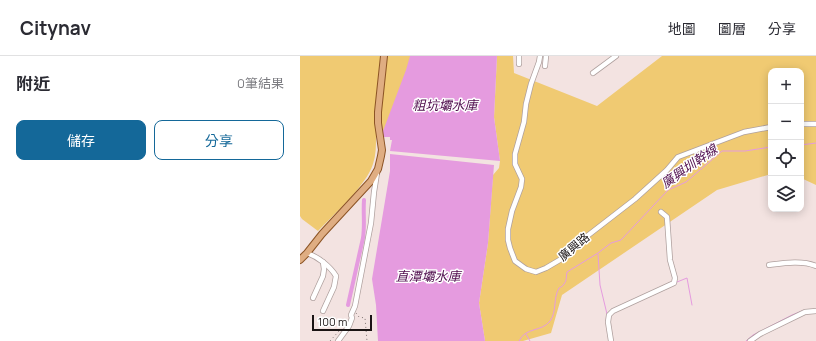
<!DOCTYPE html>
<html lang="zh-TW">
<head>
<meta charset="utf-8">
<style>
	:root { --surface:#fff; --page:#f7f7f7; --text:#2b2b33; --muted:#7c7c81; --line:#e1e1e2; --accent:#146899 }
	body { margin:0; font-family:Manrope,"Noto Sans TC",sans-serif; background:var(--page); color:var(--text) }
	.controls { position:absolute; right:12px; top:12px; display:grid; overflow:hidden; border-radius:8px; box-shadow:0 2px 10px #0003 }
	.controls button { width:36px; height:36px; display:grid; place-items:center; padding:0; border:0; border-bottom:1px solid var(--line); background:var(--surface); color:var(--text); font:20px sans-serif }
	.scale { position:absolute; left:12px; bottom:10px; width:60px; box-sizing:border-box; padding-left:4px; border:2px solid #1a1414; border-top:0; font-size:11px; line-height:14px; white-space:nowrap; color:#1a1414; -webkit-text-stroke:3px #fff; paint-order:stroke }
	.list { margin:0; padding:0; list-style:none }
	h2 { display:flex; justify-content:space-between; align-items:center; height:52px; margin:0; padding:0 16px; font-size:17px }
	h2 small { font-size:13px; font-weight:400; color:var(--muted) }
	.actions { display:flex; gap:8px; padding:12px 16px }
	.actions a { flex:1; padding:9px 0; border:1px solid var(--accent); border-radius:8px; text-align:center; font-size:14px; color:var(--accent) }
	.actions .main { background:var(--accent); color:#fff }
	.icon { flex:none; width:22px; height:22px; fill:none; stroke:currentColor; stroke-width:2; stroke-linecap:round; stroke-linejoin:round }
	.map { position:relative; flex:none; width:516px; height:285px; overflow:hidden }
	header { display:flex; align-items:center; gap:24px; box-sizing:border-box; height:56px; padding:0 20px; background:var(--surface); border-bottom:1px solid var(--line) }
	header strong { font-size:19px }
	nav { display:flex; gap:22px; margin-inline-start:auto; font-size:14px }
	main { display:flex }
	aside { flex:1; background:var(--surface) }
	.map>svg:first-child { display:block }
	.green { fill:#f0ca72 }
	.water { fill:#e59bdf }
	.lines { fill:none; stroke-linecap:round; stroke-linejoin:round }
	.stream { stroke:#e59bdf; stroke-width:1 }
	.canal { stroke:#e59bdf; stroke-width:4 }
	.minor-casing { stroke:#afa09e; stroke-width:6 }
	.major-casing { stroke:#8c5425; stroke-width:8 }
	.path { stroke:#807574; stroke-width:1; stroke-dasharray:1 3; stroke-linecap:butt }
	.minor { stroke:#fff; stroke-width:4.5 }
	.major { stroke:#dfad82; stroke-width:6 }
	.labels { text-anchor:middle; stroke-width:3; stroke-linejoin:round; paint-order:stroke }
	.street-label { font-size:12px; fill:#1a1414; stroke:#fff }
	.water-label { font-size:13px; font-style:italic; fill:#4e0b4c; stroke:#fff }
</style>
</head>
<body>
<header>
<strong>Citynav</strong>
<nav><a>地圖</a><a>圖層</a><a>分享</a></nav>
</header>
<main>
<aside>
<h2>附近<small>0筆結果</small></h2>
<ul class="list">
</ul>
<div class="actions"><a class="main">儲存</a><a>分享</a></div>
</aside>
<div class="map">
<svg width="516" height="285" viewBox="0 0 516 285">
	<rect width="100%" height="100%" fill="#f3e3e1"/>
	<g class="green">
		<path d="M0,0h126l-43,81h-7c0,9 0,18 -3,27 -7,22 -39,50 -55,67l-16,-12 -2,-3z"/>
		<path d="M197,0h16l1,17 83,33 65,-50h154v129l-15,-7v-107h-30v103l-54,16 -155,105 -11,38 -28,8h-38l-6,-38 9,-60 5,-68 6,-7 1,-7 -6,-44z"/>
	</g>
	<g class="water">
		<path d="M110,0h87l-3,61 6,44 -110,-10 2,-11h-2v-3h-7v-6l23,-61z"/>
		<path d="M90,98l104,11 -6,78 -9,60 6,38h-107l-2,-36 -4,-26 18,-108z"/>
	</g>
	<g class="lines">
		<g class="stream">
			<path d="M501,89l15,-2"/>
			<path d="M298,198l2,31 7,29"/>
			<path d="M377,226l10,-4 5,27"/>
			<path d="M463,274l29,-15 10,-4"/>
			<path d="M226,278l4,7"/>
			<path d="M219,285c6,-14 23,-9 31,-20 7,-9 3,-23 9,-33 2,-1 4,-2 5,-4 3,-3 2,-8 3,-12l31,-19 13,-10 10,-3 47,-50 18,-8 36,-31h23l26,-4"/>
			<path d="M446,285l7,-6 6,-3"/>
		</g>
		<path class="canal" d="M48,249l15,-67c2,-13 0,-25 1,-38"/>
		<defs>
			<g id="minor">
				<path d="M240,0l-1,6 -8,22 -5,20 -2,18 -9,32v10l7,15 -1,8 -9,24 -4,18v11l2,8 5,13 11,8 10,3 10,-4 17,-10 19,-18 53,-41 32,-29 11,-13 66,-25 27,-5"/>
				<path d="M219,8v-8"/>
				<path d="M245,10l1,-10"/>
				<path d="M293,17l23,-17"/>
				<path d="M501,68h15"/>
				<path d="M7,197c11,4 23,13 29,23l-2,11 -11,24"/>
				<path d="M469,209c15,-2 33,-5 47,1"/>
				<path d="M13,242l10,-22 1,-7 -1,-7"/>
				<path d="M38,285l11,-15 3,-8 -1,-3 4,-9 16,-83 3,-31 3,-19"/>
				<path d="M311,285l-3,-19 1,-7 4,-4 61,-28 1,-5 -5,-18 -3,-43 -6,-5"/>
				<path d="M450,285l10,-7 45,-22 11,-1"/>
			</g>
			<path id="major" d="M0,204l7,-7 15,-19 49,-53 7,-12 3,-13 1,-6 -4,-27v-11l6,-56"/>
		</defs>
		<use href="#minor" class="minor-casing"/>
		<use href="#major" class="major-casing"/>
		<g class="path">
			<path d="M56,257l3,4 6,1 2,23"/>
			<path d="M30,285l9,-10"/>
		</g>
		<use href="#minor" class="minor"/>
		<use href="#major" class="major"/>
	</g>
	<g class="labels">
		<g class="street-label">
			<text transform="translate(274 191) rotate(-40)" y="4">廣興路</text>
		</g>
		<g class="water-label">
			<text x="145" y="54">粗坑壩水庫</text>
			<text transform="translate(389 110) rotate(-35)" y="5">廣興圳幹線</text>
			<text x="128" y="225">直潭壩水庫</text>
		</g>
	</g>
</svg>
<div class="controls">
<button>+</button>
<button>−</button>
<button><svg class="icon" aria-label="locate" viewBox="0 0 24 24"><circle cx="12" cy="12" r="6"/><path d="M12 2v4M12 18v4M2 12h4M18 12h4"/></svg></button>
<button><svg class="icon" aria-label="layers" viewBox="0 0 24 24"><path d="M12 4l9 5-9 5-9-5zM3 14l9 5 9-5"/></svg></button>
</div>
<div class="scale">100 m</div>
</div>
</main>
</body>
</html>
